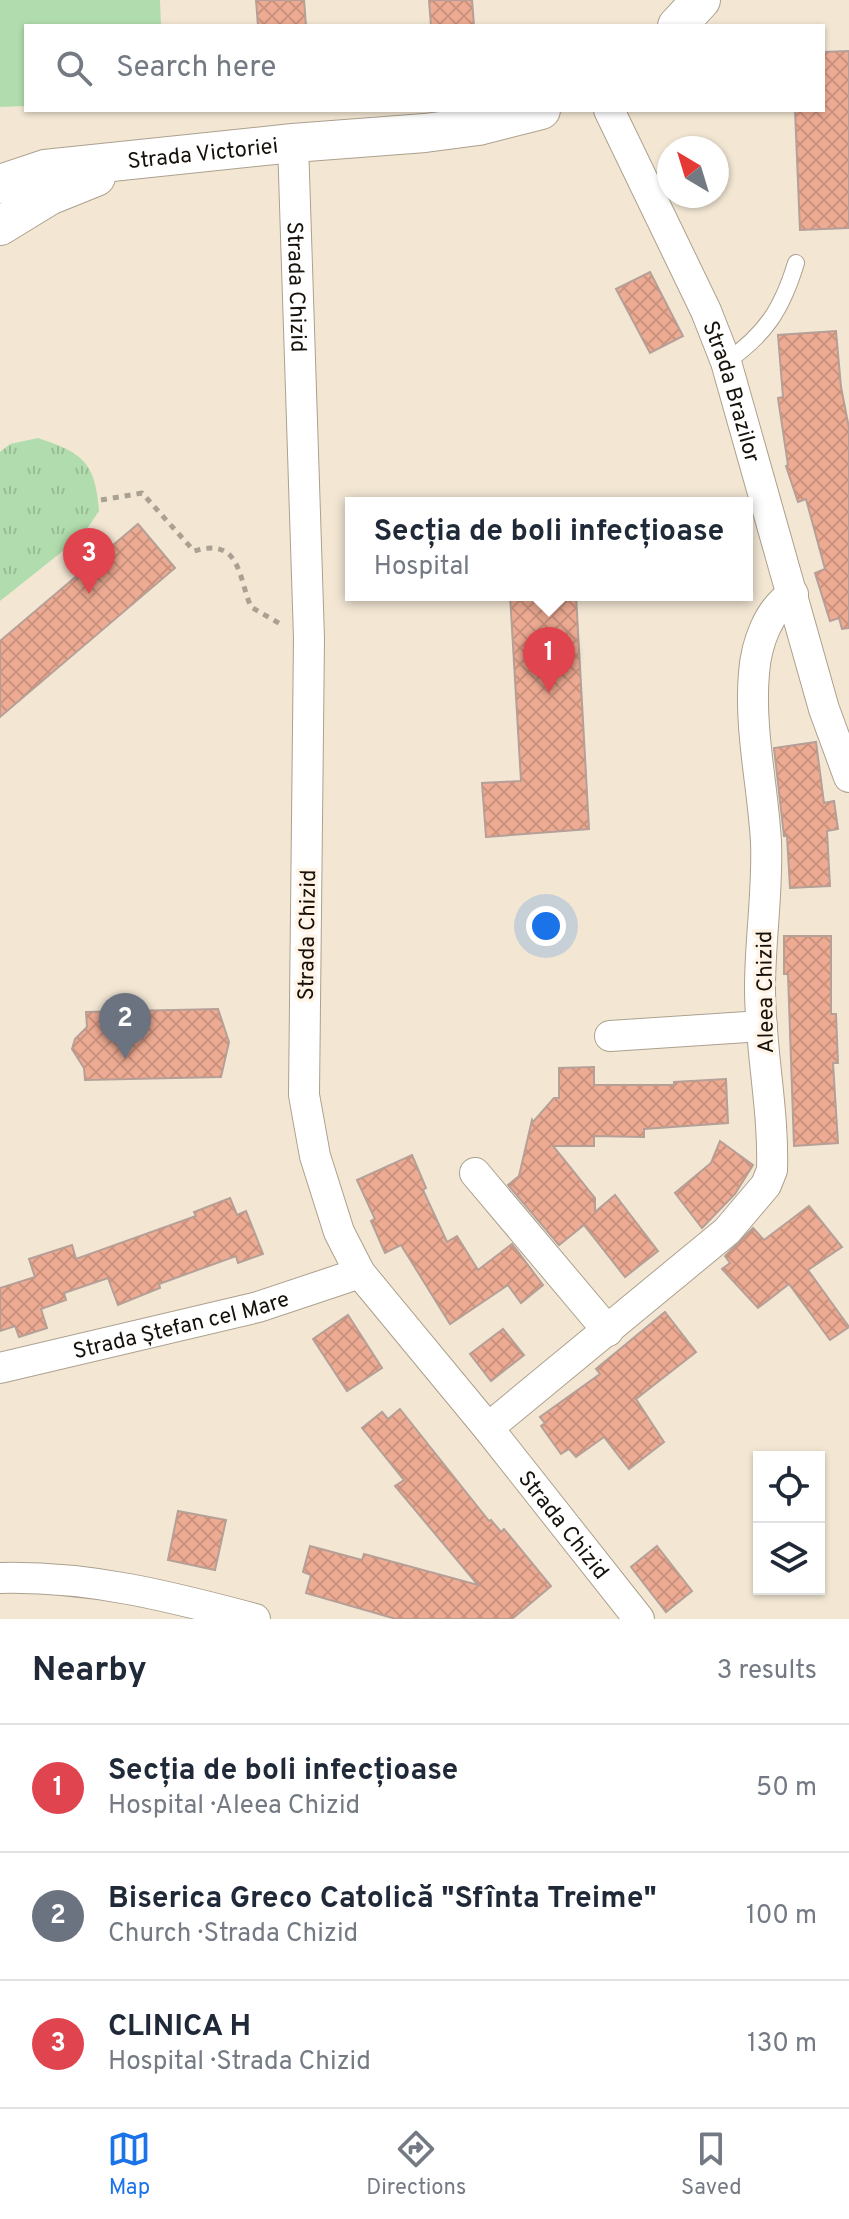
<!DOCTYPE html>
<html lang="en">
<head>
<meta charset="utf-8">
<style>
	:root { --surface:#fff; --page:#f6f6f7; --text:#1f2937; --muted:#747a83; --line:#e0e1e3; --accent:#1a73e8 }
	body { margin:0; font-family:Overpass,sans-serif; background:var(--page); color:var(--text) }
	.controls { position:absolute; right:24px; bottom:24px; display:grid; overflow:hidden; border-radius:0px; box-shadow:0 2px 6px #0004 }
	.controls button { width:72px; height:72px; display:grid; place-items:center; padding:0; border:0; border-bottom:2px solid var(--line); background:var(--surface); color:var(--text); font:40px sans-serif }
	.compass { position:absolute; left:657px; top:136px; width:72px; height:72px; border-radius:50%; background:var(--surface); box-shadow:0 2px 6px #0004; rotate:322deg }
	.you { position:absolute; left:546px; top:926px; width:28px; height:28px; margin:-20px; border:6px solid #fff; border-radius:50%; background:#1a73e8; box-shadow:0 0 0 12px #1a73e833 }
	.badge { display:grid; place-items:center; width:52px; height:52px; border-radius:50%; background:var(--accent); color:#fff; font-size:26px; font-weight:700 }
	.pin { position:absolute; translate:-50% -66px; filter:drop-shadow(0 2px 4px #0008) }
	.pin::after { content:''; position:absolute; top:42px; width:28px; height:24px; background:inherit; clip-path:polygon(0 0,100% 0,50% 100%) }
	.popup { position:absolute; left:345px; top:497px; width:408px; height:104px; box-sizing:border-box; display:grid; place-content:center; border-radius:0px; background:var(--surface); filter:drop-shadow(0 2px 6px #0005); font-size:26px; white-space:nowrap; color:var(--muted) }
	.popup b { font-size:30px; color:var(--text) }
	.popup::after { content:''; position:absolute; left:50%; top:100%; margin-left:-16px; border:16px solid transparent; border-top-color:var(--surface) }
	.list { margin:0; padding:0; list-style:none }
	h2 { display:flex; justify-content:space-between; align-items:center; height:104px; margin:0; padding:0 32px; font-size:34px }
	h2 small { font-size:26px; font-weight:400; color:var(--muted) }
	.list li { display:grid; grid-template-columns:52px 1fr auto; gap:24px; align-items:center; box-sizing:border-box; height:128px; padding:0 32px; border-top:2px solid var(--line) }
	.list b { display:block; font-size:30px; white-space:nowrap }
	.list p { margin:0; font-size:26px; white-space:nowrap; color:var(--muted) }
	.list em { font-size:26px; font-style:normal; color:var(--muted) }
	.icon { flex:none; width:44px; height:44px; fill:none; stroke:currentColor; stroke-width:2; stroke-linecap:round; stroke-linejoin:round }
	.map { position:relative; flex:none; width:849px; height:1619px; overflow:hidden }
	.search { position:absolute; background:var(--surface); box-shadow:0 2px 6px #0004; left:24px; right:24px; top:24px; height:88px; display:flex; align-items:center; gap:20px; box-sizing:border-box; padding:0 28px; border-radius:0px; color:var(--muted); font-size:30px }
	.sheet { height:488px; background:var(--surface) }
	nav { display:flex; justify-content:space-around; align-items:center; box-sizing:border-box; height:112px; border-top:2px solid var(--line); background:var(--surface); font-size:22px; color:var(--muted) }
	nav a { display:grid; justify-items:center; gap:4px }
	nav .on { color:var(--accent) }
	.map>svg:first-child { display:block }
	.grass { fill:url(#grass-tufts) }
	.pitch { fill:#b1dcad }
	.building { fill:url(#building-cross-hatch); stroke:#b59f97; stroke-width:2 }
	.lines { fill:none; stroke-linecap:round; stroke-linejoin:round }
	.service-casing { stroke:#aca08e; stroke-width:18 }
	.minor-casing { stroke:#aca08e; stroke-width:32 }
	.tertiary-casing { stroke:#aca08e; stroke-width:40 }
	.path { stroke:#aba192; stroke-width:5; stroke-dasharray:6 6; stroke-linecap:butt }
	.service { stroke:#fff; stroke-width:16 }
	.minor { stroke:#fff; stroke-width:30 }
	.tertiary { stroke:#fff; stroke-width:38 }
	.labels { text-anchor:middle; stroke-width:7; stroke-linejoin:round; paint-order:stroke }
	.street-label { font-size:22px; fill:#16110b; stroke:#fff4e5 }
</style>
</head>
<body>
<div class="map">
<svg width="849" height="1619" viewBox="0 0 849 1619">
	<defs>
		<pattern id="grass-tufts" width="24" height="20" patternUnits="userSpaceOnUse" patternTransform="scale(2)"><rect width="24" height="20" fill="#b1dcad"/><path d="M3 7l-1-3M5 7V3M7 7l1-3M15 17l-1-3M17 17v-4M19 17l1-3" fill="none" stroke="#98bc94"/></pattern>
		<pattern id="building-cross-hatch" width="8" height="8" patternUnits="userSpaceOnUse" patternTransform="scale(2)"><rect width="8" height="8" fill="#eeab93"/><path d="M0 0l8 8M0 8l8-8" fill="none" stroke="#cb927d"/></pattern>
	</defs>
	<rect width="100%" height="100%" fill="#f3e7d4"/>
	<path class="grass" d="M38,438c45,15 57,24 61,73l-16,24 -83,66v-149l10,-8z"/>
	<path class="pitch" d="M0,0h160l1,26h-135v80l-26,1z"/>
	<g class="building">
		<path d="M256,0h48l2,26h-48z"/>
		<path d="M429,0h43l2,26h-43z"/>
		<path d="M849,51v177l-49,2 -5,-120h28v-58z"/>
		<path d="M650,272l33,64 -33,17 -34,-64z"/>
		<path d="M836,331l5,56 8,41v200l-7,1 -3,-11 -9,3 -15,-48 10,-4 -19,-70 -8,3 -12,-36 2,-1 -10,-67 5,-1 -5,-62z"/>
		<path d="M138,524l37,44 -175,149v-76z"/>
		<path d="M510,595h66l13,234 -103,8 -4,-54 39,-2z"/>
		<path d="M816,742l8,61 10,-2 4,28 -11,2 3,55 -40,2 -3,-52h-3l-10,-88z"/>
		<path d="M784,936h47v78h5l2,49h-5l5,80 -44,3 -6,-172h-4z"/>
		<path d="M218,1009l11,33 -8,35 -136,3 -1,-12 -12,-19 3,-10 12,-12 -1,-15z"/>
		<path d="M594,1067v18h80v-3l52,-3 2,44 -84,6v8l-50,-1v10h-41l42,52v14l20,-17 43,56 -33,26 -41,-52 -25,20 -51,-60 11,-9 13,-56 1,2 21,-24h5v-30z"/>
		<path d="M720,1141l33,24 -18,29 -33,34 -27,-35 36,-30z"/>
		<path d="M412,1155l14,33 -3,2 24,52 10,-6 21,34 34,-26 31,41 -22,18 -13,-18 -58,39 -49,-79 -16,8 -14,-32 4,-2 -18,-39z"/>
		<path d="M230,1198l7,17 9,-4 17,43 -25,9 -2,-7 -77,28 1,4 -42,17 -10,-27 -44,15 2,7 -25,9 6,19 -28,9 -4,-11 -15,5v-43l35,-11 -6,-18 43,-14 4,14 120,-43 -2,-4z"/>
		<path d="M809,1206l33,41 -34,23 41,57 -19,13 -41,-56 -31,24 -36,-39 8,-6 -5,-7 28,-28 11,12z"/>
		<path d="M665,1312l31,40 -60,47 28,43 -35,27 -25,-32 -28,20 -7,-8 -8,5 -20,-28 4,-3 -5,-6 60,-43 -4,-5z"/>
		<path d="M348,1315l34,53 -35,23 -34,-52z"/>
		<path d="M503,1329l21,26 -33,26 -21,-27z"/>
		<path d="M400,1409l89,112 2,-1 10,12 3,-3 47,57 -39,33h-116l-90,-26 5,-18 -8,-3 7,-26 52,14 2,-6 114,31 -83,-99 9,-6 -42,-52 20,-16 6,7z"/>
		<path d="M178,1511l48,9 -11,50 -47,-10z"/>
		<path d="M657,1546l35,45 -26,21 -35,-45z"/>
	</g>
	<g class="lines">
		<defs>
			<path id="service" d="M726,362c40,-28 56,-53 70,-99"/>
			<g id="minor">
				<path id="s1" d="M609,110l97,201 20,51 98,347 25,68"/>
				<path id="s2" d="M293,143l16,495 -5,457 11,61 24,76 21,41 128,155 151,191"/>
				<path d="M610,1036l152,-10"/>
				<path d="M475,1173l133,158"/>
				<path id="s3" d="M0,1368l258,-61 102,-34"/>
				<path d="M488,1428l239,-197 39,-46 6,-15c2,-61 -12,-121 -12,-182 0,-49 8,-97 6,-146 -3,-55 -17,-113 -12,-169 2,-28 14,-64 39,-79"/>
				<path d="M0,1578c90,-2 169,18 255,41"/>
			</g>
			<g id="tertiary">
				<path d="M677,26l24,-26"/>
				<path id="s4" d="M0,184l45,-15 248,-26 132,-10 53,-7 63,-16"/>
				<path d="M0,226l49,-30 47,-19"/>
			</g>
		</defs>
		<use href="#service" class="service-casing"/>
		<use href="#minor" class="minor-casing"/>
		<use href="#tertiary" class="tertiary-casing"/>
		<path class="path" d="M101,500l41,-7 52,58c47,-14 44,26 57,56l31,18"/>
		<use href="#service" class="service"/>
		<use href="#minor" class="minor"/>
		<use href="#tertiary" class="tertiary"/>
	</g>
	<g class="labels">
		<g class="street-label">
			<text dy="8" stroke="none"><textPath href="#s4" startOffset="206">Strada Victoriei</textPath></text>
			<text dy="8" stroke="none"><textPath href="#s2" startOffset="144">Strada Chizid</textPath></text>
			<text dy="8" stroke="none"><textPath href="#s1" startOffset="308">Strada Brazilor</textPath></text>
			<text transform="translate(306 935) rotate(-89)" y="8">Strada Chizid</text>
			<text transform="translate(764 992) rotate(-91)" y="8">Aleea Chizid</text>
			<text dy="8" stroke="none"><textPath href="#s3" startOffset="186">Strada Ștefan cel Mare</textPath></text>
			<text dy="8" stroke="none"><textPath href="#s2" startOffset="1464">Strada Chizid</textPath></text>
		</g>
	</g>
</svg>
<div class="controls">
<button><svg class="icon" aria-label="locate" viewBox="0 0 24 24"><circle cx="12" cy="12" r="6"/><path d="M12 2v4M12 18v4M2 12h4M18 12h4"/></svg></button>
<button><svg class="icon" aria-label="layers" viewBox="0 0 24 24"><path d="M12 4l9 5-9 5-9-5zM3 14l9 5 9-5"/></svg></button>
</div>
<svg class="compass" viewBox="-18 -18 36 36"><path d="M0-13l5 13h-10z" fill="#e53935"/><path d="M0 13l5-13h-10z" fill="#747a83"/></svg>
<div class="you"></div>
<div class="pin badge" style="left:549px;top:693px;background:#e0444e">1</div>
<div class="popup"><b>Secția de boli infecțioase</b>Hospital</div>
<div class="pin badge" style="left:125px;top:1059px;background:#6b7280">2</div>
<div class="pin badge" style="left:89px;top:594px;background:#e0444e">3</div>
<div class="search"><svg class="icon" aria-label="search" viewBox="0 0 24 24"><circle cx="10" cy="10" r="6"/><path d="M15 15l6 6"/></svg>Search here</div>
</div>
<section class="sheet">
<h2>Nearby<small>3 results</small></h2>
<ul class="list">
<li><span class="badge" style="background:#e0444e">1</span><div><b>Secția de boli infecțioase</b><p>Hospital · Aleea Chizid</p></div><em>50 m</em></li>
<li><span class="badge" style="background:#6b7280">2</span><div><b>Biserica Greco Catolică &quot;Sfînta Treime&quot;</b><p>Church · Strada Chizid</p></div><em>100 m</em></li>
<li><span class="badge" style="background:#e0444e">3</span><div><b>CLINICA H</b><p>Hospital · Strada Chizid</p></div><em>130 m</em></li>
</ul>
</section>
<nav>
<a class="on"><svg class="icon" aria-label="map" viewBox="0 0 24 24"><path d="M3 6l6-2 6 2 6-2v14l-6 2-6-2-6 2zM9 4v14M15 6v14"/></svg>Map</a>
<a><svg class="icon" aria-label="directions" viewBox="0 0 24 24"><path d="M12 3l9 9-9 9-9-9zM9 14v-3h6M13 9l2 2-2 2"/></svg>Directions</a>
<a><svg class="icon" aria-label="saved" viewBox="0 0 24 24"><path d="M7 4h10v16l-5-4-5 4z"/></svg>Saved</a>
</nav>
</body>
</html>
